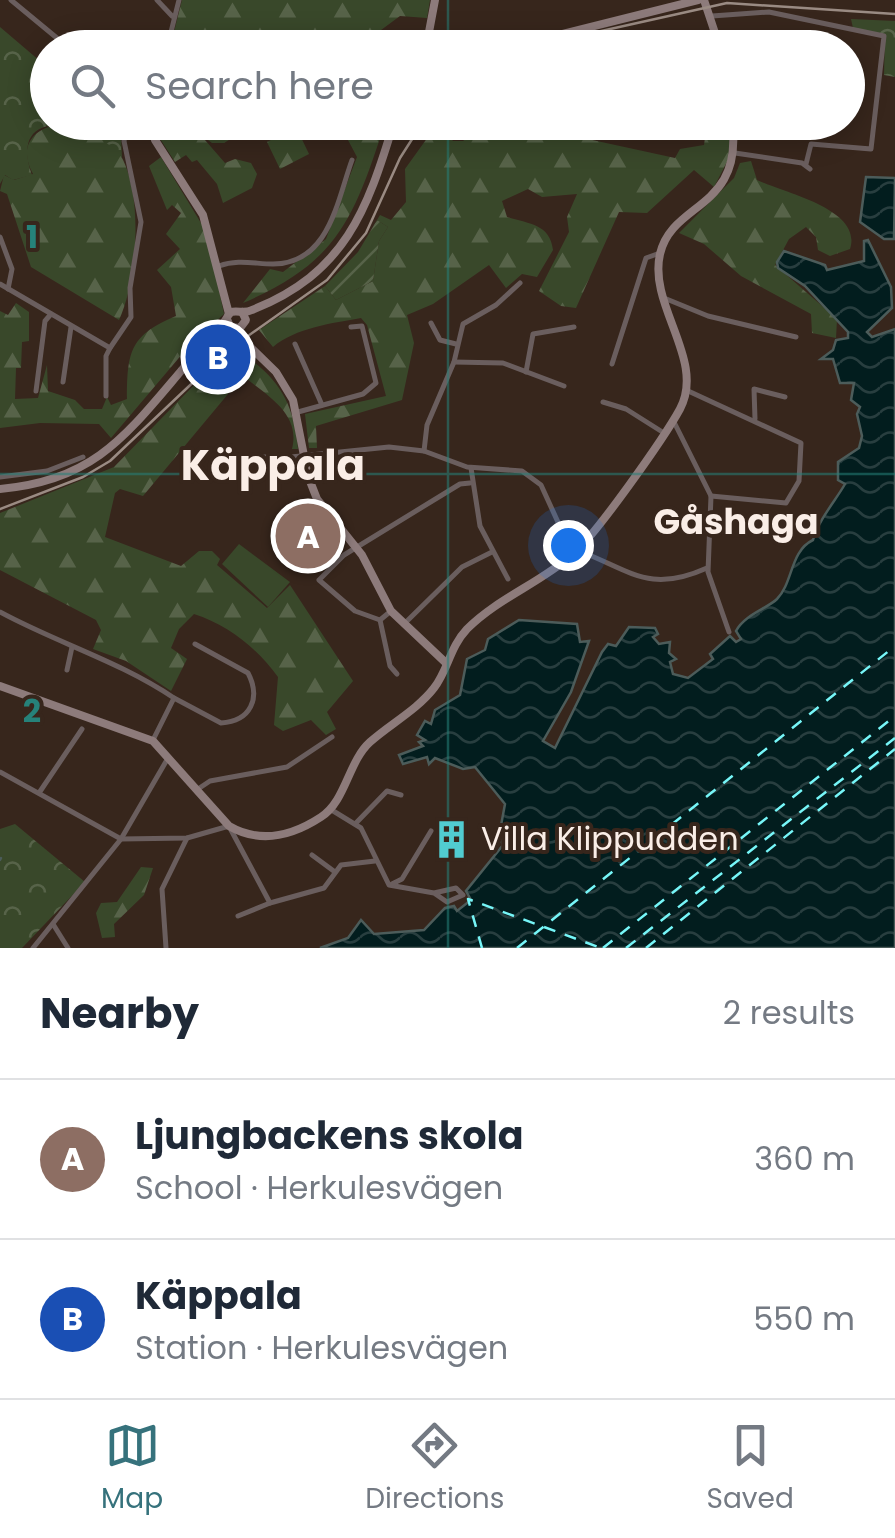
<!DOCTYPE html>
<html lang="en">
<head>
<meta charset="utf-8">
<style>
	:root { --surface:#fff; --page:#f6f6f7; --text:#1f2937; --muted:#747a83; --line:#e0e1e3; --accent:#36727c }
	body { margin:0; font-family:Poppins,sans-serif; background:var(--page); color:var(--text) }
	.you { position:absolute; left:568px; top:545px; width:35px; height:35px; margin:-25px; border:8px solid #fff; border-radius:50%; background:#1a73e8; box-shadow:0 0 0 15px #1a73e833 }
	.badge { display:grid; place-items:center; width:65px; height:65px; border-radius:50%; background:var(--accent); color:#fff; font-size:32px; font-weight:700 }
	.pin { position:absolute; translate:-50% -50%; border:5px solid #fff; box-shadow:0 2px 10px #0006 }
	.list { margin:0; padding:0; list-style:none }
	h2 { display:flex; justify-content:space-between; align-items:center; height:130px; margin:0; padding:0 40px; font-size:42px }
	h2 small { font-size:32px; font-weight:400; color:var(--muted) }
	.list li { display:grid; grid-template-columns:65px 1fr auto; gap:30px; align-items:center; box-sizing:border-box; height:160px; padding:0 40px; border-top:2px solid var(--line) }
	.list b { display:block; font-size:38px; white-space:nowrap }
	.list p { margin:0; font-size:32px; white-space:nowrap; color:var(--muted) }
	.list em { font-size:32px; font-style:normal; color:var(--muted) }
	.icon { flex:none; width:55px; height:55px; fill:none; stroke:currentColor; stroke-width:2; stroke-linecap:round; stroke-linejoin:round }
	.map { position:relative; flex:none; width:895px; height:948px; overflow:hidden }
	.search { position:absolute; background:var(--surface); box-shadow:0 5px 25px #0003; left:30px; right:30px; top:30px; height:110px; display:flex; align-items:center; gap:25px; box-sizing:border-box; padding:0 35px; border-radius:55px; color:var(--muted); font-size:38px }
	.sheet { height:450px; background:var(--surface) }
	nav { display:flex; justify-content:space-around; align-items:center; box-sizing:border-box; height:140px; border-top:2px solid var(--line); background:var(--surface); font-size:28px; color:var(--muted) }
	nav a { display:grid; justify-items:center; gap:5px }
	nav .on { color:var(--accent) }
	.map>svg:first-child { display:block }
	.grass { fill:url(#grass-dots) }
	.forest { fill:url(#forest-firs) }
	.park { fill:url(#park-crowns) }
	.garden { fill:url(#garden-furrows) }
	.pitch { fill:#39482a }
	.water { fill:url(#water-waves); stroke:#4c5c5a; stroke-width:2.5 }
	.lines { fill:none; stroke-linecap:round; stroke-linejoin:round }
	.stream { stroke:#4c5c5a; stroke-width:2.5 }
	.ferry { stroke:#76f6f8; stroke-width:2.5; stroke-dasharray:12 10; stroke-linecap:butt }
	.street { stroke:#6a5e5e; stroke-width:5 }
	.secondary { stroke:#8d7b7b; stroke-width:8 }
	.tram { stroke:#9a8b83; stroke-width:2.5 }
	.grid { fill:none; stroke:#26827a; stroke-width:2.5; stroke-opacity:0.55 }
	.labels { text-anchor:middle; stroke-width:8; stroke-linejoin:round; paint-order:stroke }
	.poi-label { font-size:32px; fill:#faeee7; stroke:#37261c; text-anchor:start }
	.neighbourhood-label { font-size:35px; font-weight:bold; fill:#faeee7; stroke:#37261c }
	.district-label { font-size:42px; font-weight:bold; fill:#faeee7; stroke:#37261c }
	.grid-label { font-size:32px; text-anchor:middle; font-weight:bold; fill:#26827a; stroke:#37261c; stroke-width:8; stroke-linejoin:round; paint-order:stroke }
</style>
</head>
<body>
<div class="map">
<svg width="895" height="948" viewBox="0 0 895 948">
	<defs>
		<pattern id="grass-dots" width="8" height="8" patternUnits="userSpaceOnUse" patternTransform="scale(2.5)"><rect width="8" height="8" fill="#39482a"/><path d="M2 2h.1M6 6h.1" fill="none" stroke="#576349" stroke-width="1.8" stroke-linecap="round"/></pattern>
		<pattern id="forest-firs" width="22" height="20" patternUnits="userSpaceOnUse" patternTransform="scale(2.5)"><rect width="22" height="20" fill="#39482a"/><path d="M5 1l3.5 6h-7zM16 11l3.5 6h-7z" fill="#576349"/></pattern>
		<pattern id="park-crowns" width="20" height="18" patternUnits="userSpaceOnUse" patternTransform="scale(2.5)"><rect width="20" height="18" fill="#39482a"/><path d="M2 6a3 3 0 1 1 6 0M12 15a3 3 0 1 1 6 0" fill="none" stroke="#576349"/></pattern>
		<pattern id="garden-furrows" width="10" height="10" patternUnits="userSpaceOnUse" patternTransform="scale(2.5)"><rect width="10" height="10" fill="#39482a"/><path d="M-1 1l2-2M0 10L10 0M9 11l2-2" fill="none" stroke="#576349"/></pattern>
		<pattern id="water-waves" width="16" height="10" patternUnits="userSpaceOnUse" patternTransform="scale(2.5)"><rect width="16" height="10" fill="#021d1e"/><path d="M0 5q4-4 8 0t8 0" fill="none" stroke="#283e3f"/></pattern>
	</defs>
	<rect width="100%" height="100%" fill="#37261c"/>
	<path class="grass" d="M258,122l-34,21h-12l-14,-11 -39,-2 -2,4 -4,-11z"/>
	<g class="forest">
		<path d="M182,0h248l-3,18 -27,-2 -42,31 -188,1z"/>
		<path d="M339,123h39l5,6c-30,92 -47,134 -140,174l27,-34 13,3 43,-33 31,-82z"/>
		<path d="M438,123l15,18h10l22,-18h29l161,35 5,-9 24,-4 2,-15 -4,-7h26l3,31 -17,33 -20,-17 -47,43 -28,-1 -43,96 -15,-2 -22,-15 30,-59 -2,-15 10,-23 -35,3 -14,-8 -26,12 5,16c22,7 43,7 46,33l-16,27 -15,-3 -16,14 -17,-23 -56,39 -26,11 7,28 -12,57 -86,26 1,22h-8l-4,-34 81,-18 -19,-71 -6,-7c-28,5 -66,10 -88,29l-14,-17 66,-44 11,14 37,-19 6,-40 9,-14 -11,-7 3,-5 11,5 15,-18 -1,-33z"/>
		<path d="M63,124c12,4 43,14 50,21 33,35 25,135 6,175l-88,-53 -24,-73 -7,-3 4,-16 10,5 19,-6c-15,-27 -1,-47 30,-50z"/>
		<path d="M167,125l31,7 27,31 10,-4 16,4 6,11 -5,14 -29,15 -6,-19 -20,-24 -5,2 -6,-7 -11,7 -18,-28z"/>
		<path d="M296,127l13,27 -29,15 -13,-27z"/>
		<path d="M161,157l46,76 17,81 -35,32 -78,92 -12,-14 -59,-1 -40,5v-117l8,4 8,-12 13,9v29l-7,1 -1,26h-5l-1,31 23,-1 9,-33 1,26 27,9 9,9h18l5,-12 4,8 16,-6c0,-49 4,-64 49,-83l-5,-29 -14,-17 23,-21 -14,-15 15,-21 -9,-8 -5,5 -18,-44z"/>
		<path d="M751,161l6,19c28,13 106,29 93,69l-20,7 -12,-6 -2,-13 -10,-10 -17,12 -14,26 62,54 -1,19 -24,-5 -1,-19 -70,-38 -37,-32 -25,-11 55,-55 6,-15z"/>
		<path d="M237,350c40,26 57,51 61,99h-6c9,-35 -24,-53 -49,-73l-100,120 -23,-7 -5,4 -10,44 76,29 18,-15h13l8,8 -3,6 50,43 23,-23 63,96 -26,31 9,17 -10,6 -15,-15 -28,11 -9,-6 4,-48c-21,-29 -50,-52 -84,-63l-15,15 -8,19 16,11 -16,32 -45,-30 -33,-12 8,-19 -5,-10 -96,-50v-57l114,-46 82,-84 38,-21 -3,-6z"/>
		<path d="M141,867l12,1 -9,27 -30,29 1,13 -13,1 -6,-25 5,-10 16,-1z"/>
	</g>
	<g class="park">
		<path d="M851,19l44,2v56l-11,-2 1,-39 -32,-8z"/>
		<path d="M0,27l47,40 1,55 81,1 -8,12 1,23c-28,-38 -116,-55 -90,17l-19,5 -8,-5 -5,9z"/>
		<path d="M15,824l70,58 -63,66h-22v-119z"/>
	</g>
	<path class="garden" d="M377,220l11,7 -9,14 -6,40 -37,19 -11,-14 33,-34z"/>
	<path class="pitch" d="M239,544l51,38 -22,25 -46,-43z"/>
	<g class="water">
		<path d="M866,177l29,1 -1,61h-10l-24,-17z"/>
		<path d="M868,240l23,47 1,21 -25,24 5,5 23,-8v619h-575l28,-10 13,-18 13,14 50,-4 21,-22 9,-2 3,5 14,-11 -5,-9 37,-46 -4,-9 6,-32 -30,-37 -12,2 -28,-11 -6,6 -2,-7 -24,7 -4,-9 24,-9 -4,-4 6,-2 -8,-5 8,-14 6,3 4,-14 25,-15 7,-36 18,-9 3,-11 31,-19 58,4 3,18 9,-1 -18,51 -28,49 12,7 47,-96 6,-8 8,2 13,-19 26,1 3,6 -5,3 6,7 11,-2 -1,11 7,6 -6,3 3,12 15,4 25,-19 -3,-5 20,-18 6,6 5,-3 -5,-8c8,-16 32,-23 41,-32 16,-16 13,-48 36,-59 6,-21 23,-40 32,-56l-7,-4v-18l21,-14 3,-12 -5,-22 3,-7 -9,-7 3,-17h-14l-7,-24h-12l12,-9 3,-10 12,-2v-6l-43,-46 -27,-18 -1,-6 7,-11 41,14 2,5 37,-9v-20z"/>
	</g>
	<g class="lines">
		<path class="stream" d="M0,860l1,-2"/>
		<g class="ferry">
			<path d="M482,948l-14,-49 133,49"/>
			<path d="M517,948l378,-302"/>
			<path d="M603,948l292,-232"/>
			<path d="M626,948l269,-210"/>
			<path d="M646,948l249,-199"/>
		</g>
		<g class="street">
			<path d="M11,0l58,48"/>
			<path d="M157,0l15,16"/>
			<path d="M712,16l57,-4 115,24 -13,113 -60,-5 -5,20"/>
			<path d="M167,48l12,-48"/>
			<path d="M733,125l35,4 10,-7"/>
			<path d="M735,153l67,10 8,6"/>
			<path d="M0,237l12,32 -4,20"/>
			<path d="M219,266c19,-7 36,-2 54,-2 56,0 64,-63 79,-104"/>
			<path d="M0,284l110,64 21,-31 -1,-29 11,-66 -17,-81 3,-13 9,-6"/>
			<path d="M664,298l44,18 88,21"/>
			<path d="M431,323l9,17 16,4"/>
			<path d="M295,344l27,61"/>
			<path d="M454,362l49,1 61,23"/>
			<path d="M612,364l34,-106 14,-5"/>
			<path d="M526,372l7,-38 41,-7"/>
			<path d="M63,382l8,-55"/>
			<path d="M686,390l115,53 -2,38 -13,22 -75,-7"/>
			<path d="M36,391l9,-70 6,-7"/>
			<path d="M106,396v-40l4,-8"/>
			<path d="M603,402l23,7 38,24"/>
			<path d="M298,412l65,-18 13,-11 -14,-57 -11,1"/>
			<path d="M755,419l-1,-30 31,8"/>
			<path d="M673,420l38,76 -3,76 21,60"/>
			<path d="M424,451l3,-26 27,-63 9,-38 33,-19 24,-22"/>
			<path d="M220,457h71l98,-10 35,4 43,16 55,4 19,14 32,70"/>
			<path d="M471,468l9,58 28,53"/>
			<path d="M0,477l47,-6 36,-14"/>
			<path d="M577,550c55,21 72,44 130,18"/>
			<path d="M391,611l-11,9 -25,-9 -36,-31 25,-25 116,-71 10,-1"/>
			<path d="M0,612c57,31 119,49 174,86l-21,42"/>
			<path d="M380,620l10,46 7,8"/>
			<path d="M404,624l58,-57 30,-15"/>
			<path d="M67,670l5,-23"/>
			<path d="M174,698l47,25c30,-2 40,-25 27,-50l-53,-29"/>
			<path d="M0,772l121,67 47,-81"/>
			<path d="M198,789l12,-8 77,-14 45,-30"/>
			<path d="M39,793l43,-64"/>
			<path d="M330,809l31,19 28,57 45,8 13,9 16,-7 -7,-7 -22,5"/>
			<path d="M356,823l31,-32 14,4"/>
			<path d="M231,830l39,73 54,-15 17,-23 34,-4"/>
			<path d="M312,855l23,17"/>
			<path d="M392,884l10,-5 29,-48"/>
			<path d="M238,916l32,-13"/>
			<path d="M53,924l15,24"/>
			<path d="M33,948l88,-109 66,-1 42,-12"/>
			<path d="M166,948l-4,-59 25,-51"/>
		</g>
		<g class="secondary">
			<path d="M704,0l16,48"/>
			<path d="M426,48l9,-48"/>
			<path d="M507,48l191,-48"/>
			<path d="M149,122l6,18 48,75 26,99"/>
			<path d="M227,319l3,8 10,1 6,-8 -4,-8"/>
			<path d="M208,344l29,-10 39,38 17,28 15,76 9,23 45,56 29,56 55,52"/>
			<path d="M0,489c93,-8 125,-52 181,-118 16,-18 38,-37 49,-59 9,-2 14,2 22,-2 93,-37 115,-99 142,-188"/>
			<path d="M0,686l153,55 76,85c31,18 63,10 92,-9 25,-16 27,-55 49,-75 20,-18 47,-32 64,-54 14,-18 16,-41 33,-59 31,-31 73,-46 105,-74 24,-20 92,-117 108,-146 26,-49 -32,-103 -20,-155 12,-53 84,-44 72,-132"/>
		</g>
		<g class="tram">
			<path d="M525,48l202,-45 168,11"/>
			<path d="M0,509l83,-32 27,-16 114,-108 103,-73 39,-47 34,-75 23,-36"/>
		</g>
	</g>
	<path class="grid" d="M448,0v48M448,122v826M0,474h895"/>
	<defs>
		<symbol id="building-bare" viewBox="-9 -9 18 18"><path d="M-4-6H4V6H1V3H-1V6H-4ZM-2.5-4.3h1.7v1.8h-1.7ZM.8-4.3h1.7v1.8H.8ZM-2.5-1h1.7V.8h-1.7ZM.8-1h1.7V.8H.8Z" fill="#51ccd1" stroke="#37261c" stroke-width="2.5" paint-order="stroke"/></symbol>
	</defs>
	<g fill-rule="evenodd">
		<use href="#building-bare" x="424" y="812" width="55" height="55"/>
	</g>
	<g class="labels">
		<g class="poi-label">
			<text x="481" y="850">Villa Klippudden</text>
		</g>
		<g class="neighbourhood-label">
			<text x="736" y="534">Gåshaga</text>
		</g>
		<g class="district-label">
			<text x="273" y="480">Käppala</text>
		</g>
	</g>
	<g class="grid-label">
		<text x="32" y="248">1</text>
		<text x="32" y="722">2</text>
	</g>
</svg>
<div class="you"></div>
<div class="pin badge" style="left:308px;top:536px;background:#8d6e63">A</div>
<div class="pin badge" style="left:218px;top:357px;background:#1a4fb4">B</div>
<div class="search"><svg class="icon" aria-label="search" viewBox="0 0 24 24"><circle cx="10" cy="10" r="6"/><path d="M15 15l6 6"/></svg>Search here</div>
</div>
<section class="sheet">
<h2>Nearby<small>2 results</small></h2>
<ul class="list">
<li><span class="badge" style="background:#8d6e63">A</span><div><b>Ljungbackens skola</b><p>School · Herkulesvägen</p></div><em>360 m</em></li>
<li><span class="badge" style="background:#1a4fb4">B</span><div><b>Käppala</b><p>Station · Herkulesvägen</p></div><em>550 m</em></li>
</ul>
</section>
<nav>
<a class="on"><svg class="icon" aria-label="map" viewBox="0 0 24 24"><path d="M3 6l6-2 6 2 6-2v14l-6 2-6-2-6 2zM9 4v14M15 6v14"/></svg>Map</a>
<a><svg class="icon" aria-label="directions" viewBox="0 0 24 24"><path d="M12 3l9 9-9 9-9-9zM9 14v-3h6M13 9l2 2-2 2"/></svg>Directions</a>
<a><svg class="icon" aria-label="saved" viewBox="0 0 24 24"><path d="M7 4h10v16l-5-4-5 4z"/></svg>Saved</a>
</nav>
</body>
</html>
